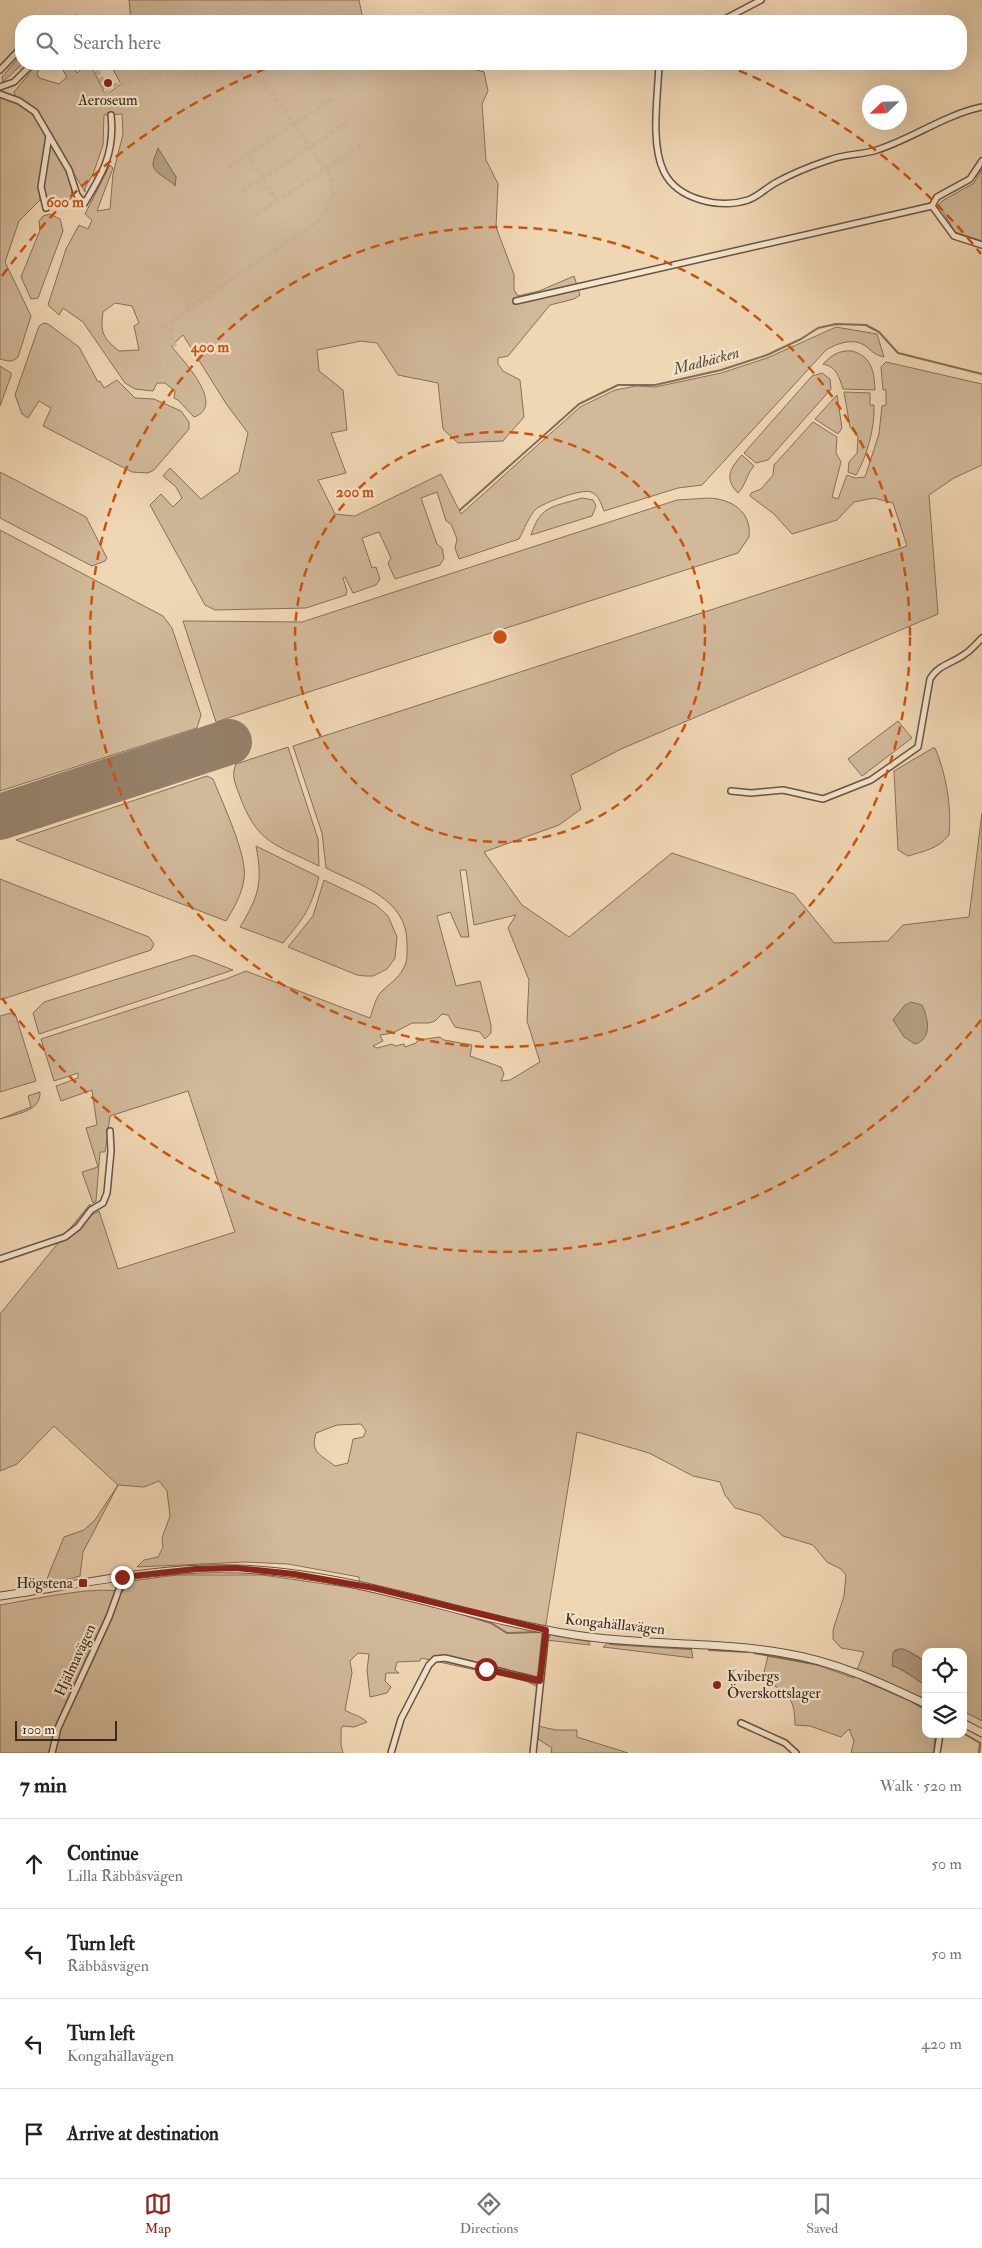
<!DOCTYPE html>
<html lang="en">
<head>
<meta charset="utf-8">
<style>
	:root { --surface:#fff; --page:#f2f2f2; --text:#222; --muted:#767676; --line:#e0e0e0; --accent:#8f2418 }
	body { margin:0; font-family:"IM FELL Double Pica",serif; background:var(--page); color:var(--text) }
	.controls { position:absolute; right:15px; bottom:15px; display:grid; overflow:hidden; border-radius:10px; box-shadow:0 5px 20px #0002 }
	.controls button { width:45px; height:45px; display:grid; place-items:center; padding:0; border:0; border-bottom:1px solid var(--line); background:var(--surface); color:var(--text); font:25px sans-serif }
	.compass { position:absolute; left:862px; top:85px; width:45px; height:45px; border-radius:50%; background:var(--surface); box-shadow:0 5px 20px #0002; rotate:247deg }
	.scale { position:absolute; left:15px; bottom:12px; width:102px; box-sizing:border-box; padding-left:5px; border:2px solid #3a271d; border-top:0; font-size:14px; line-height:18px; white-space:nowrap; color:#3a271d; -webkit-text-stroke:4px #f5e5ce; paint-order:stroke }
	.stop { position:absolute; width:15px; height:15px; margin:-11px; border:4px solid #8f2418; border-radius:50%; background:#fff }
	.stop.end { background:#8f2418; border-color:#fff; box-shadow:0 1px 5px #0008 }
	.list { margin:0; padding:0; list-style:none }
	h2 { display:flex; justify-content:space-between; align-items:center; height:65px; margin:0; padding:0 20px; font-size:21px }
	h2 small { font-size:16px; font-weight:400; color:var(--muted) }
	.list li { display:grid; grid-template-columns:32px 1fr auto; gap:15px; align-items:center; box-sizing:border-box; height:90px; padding:0 20px; border-top:1px solid var(--line) }
	.list b { display:block; font-size:19px; white-space:nowrap }
	.list p { margin:0; font-size:16px; white-space:nowrap; color:var(--muted) }
	.list em { font-size:16px; font-style:normal; color:var(--muted) }
	.icon { flex:none; width:28px; height:28px; fill:none; stroke:currentColor; stroke-width:2; stroke-linecap:round; stroke-linejoin:round }
	.map { position:relative; flex:none; width:982px; height:1753px; overflow:hidden }
	.search { position:absolute; background:var(--surface); box-shadow:0 5px 20px #0002; left:15px; right:15px; top:15px; height:55px; display:flex; align-items:center; gap:12px; box-sizing:border-box; padding:0 18px; border-radius:20px; color:var(--muted); font-size:19px }
	.sheet { height:425px; background:var(--surface) }
	nav { display:flex; justify-content:space-around; align-items:center; box-sizing:border-box; height:70px; border-top:1px solid var(--line); background:var(--surface); font-size:14px; color:var(--muted) }
	nav a { display:grid; justify-items:center; gap:2px }
	nav .on { color:var(--accent) }
	.map>svg:first-child { display:block }
	.green { fill:#d1b99a; stroke:#86705c; fill-rule:evenodd }
	.water { fill:#b29b81; stroke:#826d59 }
	.lines { fill:none; stroke-linecap:round; stroke-linejoin:round }
	.stream { stroke:#826d59; stroke-width:2 }
	.runway { stroke:#957f68; stroke-width:46 }
	.minor-tunnel { stroke:#ccb496; stroke-width:5; stroke-dasharray:5 2.5; stroke-linecap:butt }
	.minor-casing { stroke:#685343; stroke-width:8 }
	.tertiary-casing { stroke:#685343; stroke-width:9 }
	.minor { stroke:#f5e5ce; stroke-width:5 }
	.tertiary { stroke:#f5e5ce; stroke-width:7 }
	.route { stroke:#8f2418; stroke-width:6 }
	.ring { fill:none; stroke:#ce520f; stroke-width:2.5; stroke-dasharray:9 6 }
	.poi-dot { fill:#8f2418; stroke:#f5e5ce; stroke-width:2 }
	.labels { text-anchor:middle; stroke-width:4.5; stroke-linejoin:round; paint-order:stroke }
	.poi-label { font-size:15px; fill:#3a271d; stroke:#f5e5ce }
	.street-label { font-size:15px; fill:#3a271d; stroke:#f5e5ce }
	.water-label { font-size:16px; font-style:italic; fill:#5e4a3b; stroke:#f5e5ce }
	.centre { fill:#ce520f; stroke:#f5e5ce; stroke-width:2.5 }
	.ring-label { font-size:15px; text-anchor:middle; font-weight:bold; fill:#ce520f; stroke:#f5e5ce; stroke-width:4.5; stroke-linejoin:round; paint-order:stroke }
</style>
</head>
<body>
<div class="map">
<svg width="982" height="1753" viewBox="0 0 982 1753">
	<rect width="100%" height="100%" fill="#f0d7b4"/>
	<filter id="stains"><feTurbulence type="fractalNoise" baseFrequency=".004" numOctaves="4"/><feColorMatrix values="0 0 0 0 .2 0 0 0 0 .09 0 0 0 0 .02 0 0 0 .5 -.17"/></filter>
	<radialGradient id="worn" r=".72"><stop offset=".6" stop-color="#630" stop-opacity="0"/><stop offset="1" stop-color="#630" stop-opacity=".3"/></radialGradient>
	<g class="green">
		<path d="M129,0h230l3,15 7,6h-291l-3,-6 56,6z"/>
		<path d="M21,55l1,9 -19,18 -1,-5z"/>
		<path d="M37,64h22l-6,6 -12,-3 -4,6 2,5 20,6 8,-7 -4,-7 8,-6 6,9 7,-7 -1,-2h7l16,31 15,-11 -11,-20h345l29,8 4,19 -6,13 4,56 12,24 -2,43 18,48v15l4,6 21,-5 35,-15 6,19 -6,4 -24,6 -42,51 -10,2v6l5,7 17,9 4,37 -21,24 -45,2 -15,-14 -5,-46 -40,-8 -21,-32 -16,-2 -44,9 2,21 24,19 4,40 -16,3 15,40 -28,7 17,34 20,2 86,-42 20,40 119,-107 35,-17 21,-4 19,1 66,-14 46,-15 69,-31 41,7 7,23c-9,-2 -11,-5 -17,-10 -13,-10 -29,-4 -41,3l-124,135 -24,3 -74,23c-3,-7 -5,-16 -13,-19 -8,-4 -48,11 -55,17 -7,7 -12,21 -17,30l-60,20 -4,-11 2,-9 -6,-15 -5,-3 -9,-29 -16,6 16,46 5,4 2,10 -4,7 -45,14 -7,-16 3,-5 -12,-26 -17,6 10,30 4,-1 4,12 -4,6 -23,8 -8,-16 -2,1 4,13 -1,4 -40,13 -91,2 -10,-5 -55,-100 11,-11 12,13 9,-9 -6,-11 -13,-11 7,-8 31,31 38,-27 9,-39 -21,-28 -44,-70 -12,11c11,13 56,60 23,71l-16,-17 -4,-2 1,-7 -10,-8h-8l-4,8 -18,-2 -10,-6 -42,-61 -20,-14 -4,7 -11,-10 18,-56 13,-24 9,4 4,-9 -7,-6 25,-49 3,3 -16,43 13,-2 3,-35 10,-40 -1,-20 -18,1 -1,30 -10,29 -8,14v4l-48,-80 -22,-16 -1,-4zM158,149l18,28 -1,9 -22,-22zM115,303l17,3 7,17 -5,3 5,24 -20,1c-16,-13 -19,-18 -16,-39z"/>
		<path d="M0,97l17,6 12,7 7,7 11,20 -7,47v16l-21,21 -14,41 26,54 -13,41c-6,6 -10,4 -18,2z"/>
		<path d="M50,141c10,17 25,37 21,58l-12,5 -12,-3 -5,-16z"/>
		<path d="M982,169v72l-27,-9 -16,-27 3,-4 32,-18z"/>
		<path d="M50,214l10,5 3,12 -25,67 -7,1 -10,-22 19,-47 -1,-9 4,-5z"/>
		<path d="M44,323l4,1 31,23 19,35 2,-1 4,7 13,-8 18,18 19,1 27,12 8,11v7l-35,41 -6,3 -16,-1 -89,-46 8,-18 -12,-7 -11,17 -6,-4 -7,-19 24,-69z"/>
		<path d="M852,351c20,6 22,20 23,39l-32,-1c-4,-12 -6,-22 -20,-25 9,-9 16,-14 29,-13z"/>
		<path d="M886,362l96,22v81l-28,13 -25,17 9,119 -317,135 -50,26 10,34 -22,16 -75,27 38,53 47,32 103,-84 122,41 40,49 54,-2 15,-16 66,-8 13,-104v908l-19,-10v-59h-37v10c-9,-6 -20,-15 -31,-12l-2,16c6,1 25,15 33,19v49h9l-1,19h-83l3,-12 -5,-12 -8,8 -31,-11 -15,-1c0,-28 -8,-34 -33,-45l6,-24 49,9 37,13 10,-26 -23,-4 -8,-9v-9l11,-34 2,-21 -5,-6 -14,-7 -14,-17 -30,-9 -23,-21 -25,-7 -10,-13 -5,-13 -27,-6 -44,-23 -72,-21 -41,254 -10,-5 -105,-23 -1,3 -23,1 -2,8 4,3h-13l-1,8 6,6 -4,6 -17,4 -3,-27 2,-16 -11,-1 -8,8 2,12 -7,37c8,5 16,6 22,12l-13,5 -11,-1 -2,3v16l2,8h-343v-148c30,-5 96,-20 122,-13l8,-11 47,-6h85l98,14 -1,-12 -71,-13 -43,-2 -108,5 7,-7 14,-3 5,-10 -1,-9 8,-22 -3,-25 -8,-10 -15,6 -26,-2 -35,67 -3,24 -36,10 20,-49 20,-7 11,-10 23,-35 -64,-59 -37,38 -17,7v-157l90,-110 2,11 7,-4 19,58 117,-37 -47,-141 -78,25 -5,36h-5l-4,49 -3,2 -11,-31 16,-5 -12,-39 11,-3 -5,-35 -31,11 -5,-15 22,-8v-5l-24,8 -13,-42 185,-60 20,-8 124,47c3,-8 6,-22 12,-27 7,-7 16,-12 21,-22 5,-7 4,-17 4,-26 0,-45 -48,-58 -81,-75l-4,-35 -29,-87 614,-200 -14,-43 -19,-5 -20,4 -17,18 -45,14 -18,-20 -24,-18 1,-3 10,-4 12,-14 1,-10 39,-43 24,15 -1,16 5,9 -9,35 6,2 9,-24 8,3 10,-1 14,-43 3,-28 4,-1v-15h-3l-2,-23zM460,870h6l8,55 42,-10 -8,13 21,52 -2,41 13,41 -30,18 -9,1 3,-7 -3,-7 -31,-11 2,-11 -28,-5 -4,-3 -22,3 -2,3 -11,4 -1,-3 -9,2 -3,-2 -15,4 -4,-2 10,-5 -3,-6 13,-2 19,-10h17l6,-2 7,-7 6,1 7,12 25,5 5,7 6,-6v-8l-11,-44 -24,5 -19,-70 13,-4 11,25h8zM361,1424l5,7 -3,6 -10,2 -5,24 -13,3c-14,-11 -25,-13 -19,-33l21,-8z"/>
		<path d="M0,366l11,7v3l-11,30z"/>
		<path d="M822,373l8,6 1,10 -63,71 -12,3 -12,-10 68,-77z"/>
		<path d="M844,392l26,1v12h4c1,22 -7,52 -18,70l-8,-3 1,-10 8,-9 1,-16 -8,-10z"/>
		<path d="M837,395l5,33 -4,6 -23,-15z"/>
		<path d="M742,455l12,11c-8,9 -8,19 -16,27 -14,-14 -8,-25 4,-38z"/>
		<path d="M0,472l86,45 21,41 -2,3 -13,5 -92,-48z"/>
		<path d="M582,498l11,2 3,6 -4,10 -61,19c10,-31 23,-28 51,-37z"/>
		<path d="M709,498c23,1 43,14 40,39l-11,16 -522,169 -33,-101 119,1 375,-122z"/>
		<path d="M0,530l163,86 9,12 29,87 -4,13 -197,63z"/>
		<path d="M898,721l14,17 -50,38 -14,-17z"/>
		<path d="M288,747l30,92 1,27c-44,-22 -62,-22 -80,-72 -4,-11 -8,-19 -3,-30z"/>
		<path d="M933,748h2c11,25 17,60 14,87 -11,14 -25,16 -41,21l-10,-6 -4,-79z"/>
		<path d="M207,776l6,3c9,23 35,77 31,100 -2,15 -10,29 -18,42l-210,-81z"/>
		<path d="M256,846l63,31c-8,32 -16,42 -36,66l-43,-16c19,-31 23,-45 16,-81z"/>
		<path d="M0,879l149,58 5,7 -3,6 -151,50z"/>
		<path d="M324,880l52,25 12,11 9,21 -2,21 -8,11 -14,7h-8l-8,-1 -69,-28 25,-31z"/>
		<path d="M194,955l39,15 -194,64 -6,-21 11,-11z"/>
		<path d="M11,1013l5,3 20,65 -36,11v-76z"/>
		<path d="M40,1092c1,20 -25,22 -40,27l31,-12 -3,-11z"/>
		<path d="M552,1634l36,6 2,5 -44,-5z"/>
		<path d="M608,1643l83,5 2,10 -90,-11z"/>
		<path d="M538,1726l18,4h21v7l51,16h-77l1,-5 -14,-9z"/>
	</g>
	<g class="water">
		<path d="M158,148l18,29 -1,9c-5,-7 -22,-12 -22,-22 0,-5 4,-11 5,-16z"/>
		<path d="M911,1002l11,3c6,12 11,34 -7,39l-11,-7 -11,-17 12,-15z"/>
		<path d="M899,1649h5l22,13v23c-10,-5 -25,-18 -34,-19l1,-14z"/>
	</g>
	<g class="lines">
		<g class="stream">
			<path d="M460,510l119,-106 39,-19h37l66,-15 46,-15 34,-16 17,-11 18,-4 30,1 13,7 19,21 84,21"/>
			<path d="M455,1612l36,11 16,10 33,-1"/>
			<path d="M554,1635l17,3"/>
			<path d="M576,1639l13,2"/>
			<path d="M610,1644l81,5"/>
			<path d="M709,1650l38,2"/>
			<path d="M754,1653l67,12"/>
			<path d="M863,1680l46,20 17,10"/>
			<path d="M963,1733l17,10 -1,10"/>
		</g>
		<path class="runway" d="M0,817l229,-75"/>
		<g class="minor-tunnel">
			<path d="M93,64l13,24 5,27"/>
			<path d="M106,88l50,-14 77,-2 25,7 12,11 60,85 3,18 -5,14 -7,12 -149,101 -1,20 5,8"/>
			<path d="M247,154l29,47"/>
			<path d="M228,167l104,-68"/>
			<path d="M242,191l106,-69"/>
			<path d="M256,214l105,-68"/>
			<path d="M164,323l7,10"/>
		</g>
		<defs>
			<g id="minor">
				<path d="M52,21h6"/>
				<path d="M721,21l40,-21"/>
				<path d="M659,64c-1,31 -9,80 5,108 14,28 56,37 84,28 11,-4 19,-13 29,-18 16,-9 34,-16 52,-22 15,-6 32,-5 48,-10 37,-12 67,-35 105,-43"/>
				<path d="M0,70l21,-22"/>
				<path d="M0,87l14,-5 18,-18"/>
				<path d="M0,94l19,7 16,11 34,58 8,25 7,9c19,-31 31,-52 27,-89"/>
				<path d="M982,161l-12,18 -33,18 -5,9 22,30 28,9"/>
				<path d="M46,208l-5,-21 8,-51"/>
				<path d="M516,301l416,-95"/>
				<path d="M731,791l20,2 32,-3 40,9 48,-19 47,-33 12,-68c8,-14 23,-16 35,-25 6,-4 12,-11 17,-16"/>
				<path d="M0,1259l65,-22 13,-10 13,-17 12,-7 4,-10 4,-42 -1,-20"/>
				<path d="M741,1723l44,20 11,10"/>
				<path d="M52,1753l6,-25 51,-111 13,-36v-4"/>
				<path d="M391,1753l10,-34 28,-54 6,-6 10,-1 95,23"/>
				<path d="M533,1753l13,-123"/>
				<path d="M937,1753l3,-19"/>
			</g>
			<g id="tertiary">
				<path d="M0,1596c78,-11 157,-30 236,-27 116,3 225,48 339,66 69,11 140,6 208,18 51,8 97,29 143,51"/>
				<path d="M963,1723l19,10"/>
			</g>
		</defs>
		<use href="#minor" class="minor-casing"/>
		<use href="#tertiary" class="tertiary-casing"/>
		<use href="#minor" class="minor"/>
		<use href="#tertiary" class="tertiary"/>
	</g>
	<g class="lines">
		<path class="route" d="M122,1577l74,-8 40,-1 58,6 80,14 172,42 -6,51 -54,-12"/>
	</g>
	<g class="ring">
		<circle cx="500" cy="637" r="205"/>
		<circle cx="500" cy="637" r="410"/>
		<path d="M981 1020A615 615 0 0 1 2 998M2 276A615 615 0 0 1 275 65M725 65A615 615 0 0 1 981 254"/>
	</g>
	<g class="poi-dot">
		<circle cx="108" cy="83" r="5"/>
		<rect x="78" y="1578" width="10" height="10" rx="2.5"/>
		<circle cx="717" cy="1685" r="5"/>
	</g>
	<g class="labels">
		<g class="poi-label">
			<text x="108" y="105">Aeroseum</text>
			<text x="73" y="1588" text-anchor="end">Högstena</text>
			<text x="727" y="1681" text-anchor="start">Kvibergs<tspan x="727" dy="17">Överskottslager</tspan></text>
		</g>
		<g class="street-label">
			<text transform="translate(615 1624) rotate(6)" y="5">Kongahällavägen</text>
			<text transform="translate(75 1660) rotate(-65)" y="5">Hjälmavägen</text>
		</g>
		<g class="water-label">
			<text transform="translate(706 360) rotate(-15)" y="6">Madbäcken</text>
		</g>
	</g>
	<circle cx="500" cy="637" r="8" class="centre"/>
	<g class="ring-label">
		<text x="65" y="207">600 m</text>
		<text x="210" y="352">400 m</text>
		<text x="355" y="497">200 m</text>
	</g>
	<rect width="100%" height="100%" filter="url(#stains)"/>
	<rect width="100%" height="100%" fill="url(#worn)"/>
</svg>
<div class="controls">
<button><svg class="icon" aria-label="locate" viewBox="0 0 24 24"><circle cx="12" cy="12" r="6"/><path d="M12 2v4M12 18v4M2 12h4M18 12h4"/></svg></button>
<button><svg class="icon" aria-label="layers" viewBox="0 0 24 24"><path d="M12 4l9 5-9 5-9-5zM3 14l9 5 9-5"/></svg></button>
</div>
<svg class="compass" viewBox="-18 -18 36 36"><path d="M0-13l5 13h-10z" fill="#e53935"/><path d="M0 13l5-13h-10z" fill="#767676"/></svg>
<div class="scale">100 m</div>
<div class="stop" style="left:486px;top:1669px"></div>
<div class="stop end" style="left:122px;top:1577px"></div>
<div class="search"><svg class="icon" aria-label="search" viewBox="0 0 24 24"><circle cx="10" cy="10" r="6"/><path d="M15 15l6 6"/></svg>Search here</div>
</div>
<section class="sheet">
<h2>7 min<small>Walk · 520 m</small></h2>
<ul class="list">
<li><svg class="icon" aria-label="ahead" viewBox="0 0 24 24"><path d="M12 20V5M6 11l6-6 6 6"/></svg><div><b>Continue</b><p>Lilla Räbbåsvägen</p></div><em>50 m</em></li>
<li><svg class="icon" aria-label="left" viewBox="0 0 24 24"><path d="M17 20v-9H6M10 6l-5 5 5 5"/></svg><div><b>Turn left</b><p>Räbbåsvägen</p></div><em>50 m</em></li>
<li><svg class="icon" aria-label="left" viewBox="0 0 24 24"><path d="M17 20v-9H6M10 6l-5 5 5 5"/></svg><div><b>Turn left</b><p>Kongahällavägen</p></div><em>420 m</em></li>
<li><svg class="icon" aria-label="arrive" viewBox="0 0 24 24"><path d="M6 21V4h12l-3 4 3 4H6"/></svg><div><b>Arrive at destination</b></div></li>
</ul>
</section>
<nav>
<a class="on"><svg class="icon" aria-label="map" viewBox="0 0 24 24"><path d="M3 6l6-2 6 2 6-2v14l-6 2-6-2-6 2zM9 4v14M15 6v14"/></svg>Map</a>
<a><svg class="icon" aria-label="directions" viewBox="0 0 24 24"><path d="M12 3l9 9-9 9-9-9zM9 14v-3h6M13 9l2 2-2 2"/></svg>Directions</a>
<a><svg class="icon" aria-label="saved" viewBox="0 0 24 24"><path d="M7 4h10v16l-5-4-5 4z"/></svg>Saved</a>
</nav>
</body>
</html>
